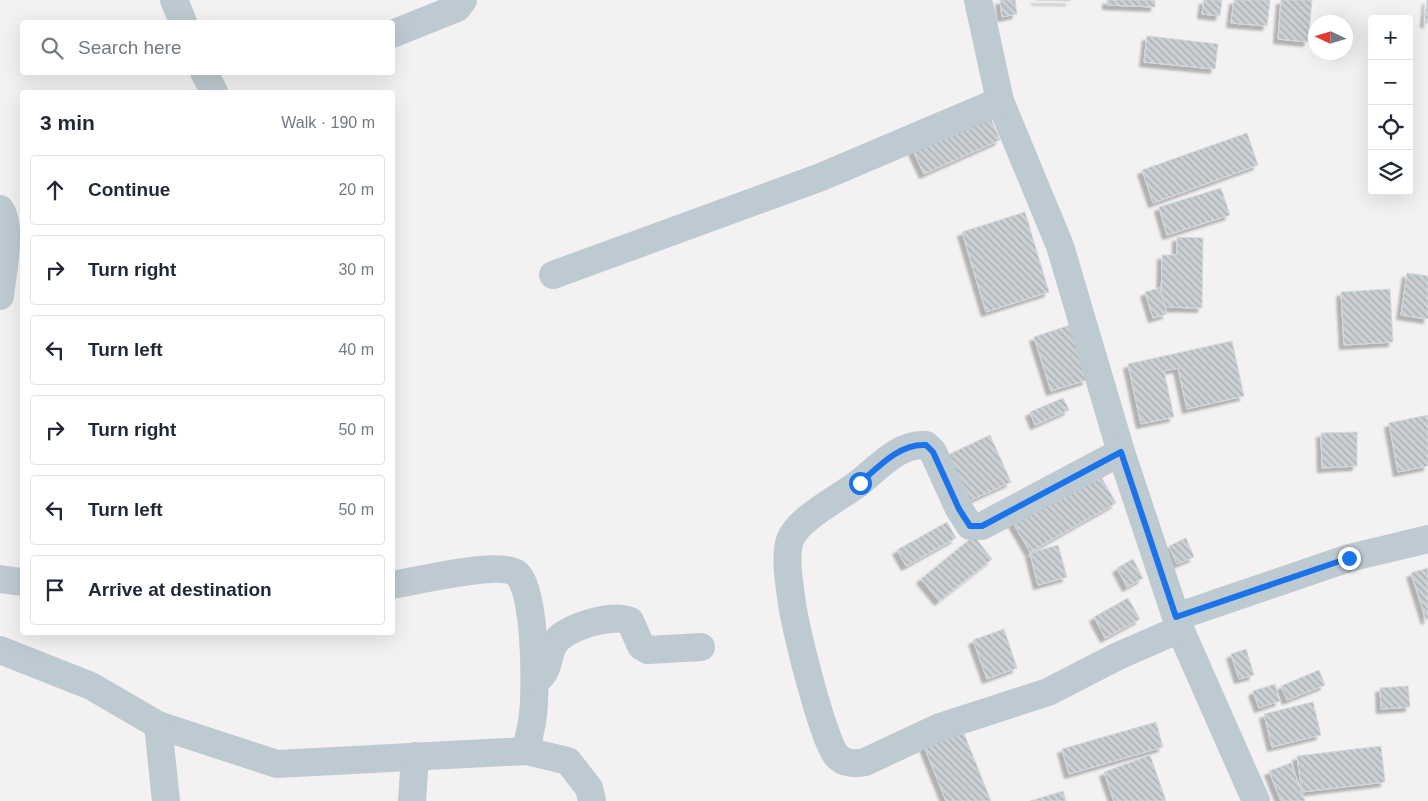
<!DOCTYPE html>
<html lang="en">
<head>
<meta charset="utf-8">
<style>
	:root { --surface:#fff; --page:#f2f2f3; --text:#1f2937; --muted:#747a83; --line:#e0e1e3 }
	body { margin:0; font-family:Helvetica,sans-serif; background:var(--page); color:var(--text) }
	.controls { position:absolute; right:15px; top:15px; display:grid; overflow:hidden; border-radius:5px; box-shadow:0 5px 20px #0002 }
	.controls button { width:45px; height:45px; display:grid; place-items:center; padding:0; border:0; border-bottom:1px solid var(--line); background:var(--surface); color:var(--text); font:25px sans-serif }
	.compass { position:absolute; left:1308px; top:15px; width:45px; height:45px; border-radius:50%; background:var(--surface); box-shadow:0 5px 20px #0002; rotate:274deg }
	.stop { position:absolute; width:15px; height:15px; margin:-11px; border:4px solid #1a73e8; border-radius:50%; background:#fff }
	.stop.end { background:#1a73e8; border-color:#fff; box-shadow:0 1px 5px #0008 }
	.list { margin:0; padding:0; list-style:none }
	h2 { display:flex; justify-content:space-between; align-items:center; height:65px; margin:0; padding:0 20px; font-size:21px }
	h2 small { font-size:16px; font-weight:400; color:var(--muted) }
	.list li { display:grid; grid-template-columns:32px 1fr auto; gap:15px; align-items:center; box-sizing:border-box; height:70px; margin:0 10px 10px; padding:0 10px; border:1px solid var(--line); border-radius:5px }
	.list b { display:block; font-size:19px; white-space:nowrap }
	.list em { font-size:16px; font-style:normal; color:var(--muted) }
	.icon { flex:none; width:28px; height:28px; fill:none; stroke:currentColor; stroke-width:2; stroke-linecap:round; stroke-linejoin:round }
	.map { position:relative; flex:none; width:1428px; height:801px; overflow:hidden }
	.search { position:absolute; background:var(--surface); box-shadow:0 5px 20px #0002; left:20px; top:20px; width:375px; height:55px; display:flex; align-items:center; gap:12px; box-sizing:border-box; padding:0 18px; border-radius:5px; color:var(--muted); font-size:19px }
	.panel { position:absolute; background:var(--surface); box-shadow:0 5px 20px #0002; left:20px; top:90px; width:375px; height:545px; border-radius:5px }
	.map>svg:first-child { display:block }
	.building { fill:url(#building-back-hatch); stroke:#d4d8dd; filter:url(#shadow) }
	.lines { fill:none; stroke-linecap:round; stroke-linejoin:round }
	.street { stroke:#becad1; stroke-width:28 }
	.route { stroke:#1a73e8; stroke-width:6 }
</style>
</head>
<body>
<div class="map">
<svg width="1428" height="801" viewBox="0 0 1428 801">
	<defs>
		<pattern id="building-back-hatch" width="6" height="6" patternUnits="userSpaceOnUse" patternTransform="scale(1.25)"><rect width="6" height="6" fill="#cacfd4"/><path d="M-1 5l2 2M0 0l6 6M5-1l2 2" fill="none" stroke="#a6abaf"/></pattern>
		<filter id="shadow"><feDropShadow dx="-4.5" dy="4.5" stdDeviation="1" flood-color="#0004"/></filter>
	</defs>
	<rect width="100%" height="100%" fill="#f3f1f1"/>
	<g class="building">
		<path d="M1000,0h15l2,14 -15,3z"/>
		<path d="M1035,0h35v1z"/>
		<path d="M1107,0h48v7l-48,-2z"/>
		<path d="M1204,0h18l-2,16 -18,-2z"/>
		<path d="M1234,0h36l-3,26 -36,-3z"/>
		<path d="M1281,0h31l-4,42 -30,-3z"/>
		<path d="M1427,0h1v23h-3z"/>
		<path d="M1147,36l71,8 -3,25 -71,-7z"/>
		<path d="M986,107l14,33 -76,34 -15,-32z"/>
		<path d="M1247,133l11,32 -105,38 -11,-33z"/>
		<path d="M1221,188l9,27 -63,20 -8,-28z"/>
		<path d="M1025,212l24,80 -63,20 -24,-80z"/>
		<path d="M1177,237l26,1 -1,70 -41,-1 1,-52h15z"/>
		<path d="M1407,273l21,3v43l-27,-4z"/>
		<path d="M1160,288l7,26 -14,4 -8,-26z"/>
		<path d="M1390,289l3,53 -49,3 -3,-53z"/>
		<path d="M1070,325l17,55 -36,11 -17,-54z"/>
		<path d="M1232,341l12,55 -57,13 -9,-41 -14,3 10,46 -33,7 -13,-60z"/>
		<path d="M1063,398l6,12 -34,15 -5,-13z"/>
		<path d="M1428,415v51l-30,6 -9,-49z"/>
		<path d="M1357,432v34l-35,2 -1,-35z"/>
		<path d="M990,435l21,47 -55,25 -21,-46z"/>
		<path d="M1091,459l25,44 -86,49 -25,-43z"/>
		<path d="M947,522l9,16 -50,28 -9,-16z"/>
		<path d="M974,536l18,23 -53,42 -18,-22z"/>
		<path d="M1186,538l8,19 -17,7 -8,-18z"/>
		<path d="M1058,545l9,32 -29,8 -8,-32z"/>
		<path d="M1133,559l10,19 -16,9 -10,-19z"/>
		<path d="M1428,568v51l-2,1 -15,-47z"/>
		<path d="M1128,598l12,21 -35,19 -11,-21z"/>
		<path d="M1004,629l13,39 -30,11 -14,-39z"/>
		<path d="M1246,649l8,26 -15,4 -8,-25z"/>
		<path d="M1319,670l6,15 -38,15 -6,-14z"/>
		<path d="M1275,684l5,17 -21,7 -6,-17z"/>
		<path d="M1408,686l2,21 -29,2 -1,-21z"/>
		<path d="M1313,702l8,33 -49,12 -8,-33z"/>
		<path d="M959,721l32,80h-45l-26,-65z"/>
		<path d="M1156,722l7,25 -94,27 -7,-25z"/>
		<path d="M1381,746l4,36 -83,10 -5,-36z"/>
		<path d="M1150,755l16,46h-52l-10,-29z"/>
		<path d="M1291,763l14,38h-24l-12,-30z"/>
		<path d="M1063,791l3,10h-36z"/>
	</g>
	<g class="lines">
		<g class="street">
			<path d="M174,0l9,22"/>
			<path d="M978,0l22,101 60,145 61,206 59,177 76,172"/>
			<path d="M392,34l65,-26 6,-8"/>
			<path d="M204,72l10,20"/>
			<path d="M0,209c13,18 2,65 0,87"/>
			<path d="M553,275l268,-98 179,-76"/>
			<path d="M1121,452l-139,74h-12l-11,-17 -26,-57 -7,-7c-27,-2 -47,22 -67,38 -18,14 -62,36 -69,57 -6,19 0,46 2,64 4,25 31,138 45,152 7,8 19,8 28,6l75,-35 108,-35 70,-36 62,-27"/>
			<path d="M0,579l22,3"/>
			<path d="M392,585c25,-4 106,-24 124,-12 20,13 20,116 17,141 -1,12 -5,25 -7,37"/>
			<path d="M1176,617l173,-59 79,-19"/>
			<path d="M0,650l91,36 67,39 119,39 249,-13 42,10 21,27 3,13"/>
			<path d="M538,679c12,-9 9,-24 16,-35 10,-17 59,-31 76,-23l11,25 7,4 53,-3"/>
			<path d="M158,725l8,76"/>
			<path d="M412,801l3,-45"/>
		</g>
	</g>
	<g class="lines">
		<path class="route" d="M860,483c18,-16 40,-40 66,-38l7,7 26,57 11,17h12l139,-74 55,165 173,-59"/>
	</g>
</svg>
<div class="controls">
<button>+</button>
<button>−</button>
<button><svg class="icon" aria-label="locate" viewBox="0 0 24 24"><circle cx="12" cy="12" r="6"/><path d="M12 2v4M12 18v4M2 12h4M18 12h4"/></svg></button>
<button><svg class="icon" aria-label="layers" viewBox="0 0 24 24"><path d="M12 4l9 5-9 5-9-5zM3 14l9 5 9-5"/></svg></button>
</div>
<svg class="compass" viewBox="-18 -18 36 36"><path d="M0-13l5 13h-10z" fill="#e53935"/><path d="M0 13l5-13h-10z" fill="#747a83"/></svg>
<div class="stop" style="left:860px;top:483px"></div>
<div class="stop end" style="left:1349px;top:558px"></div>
<div class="search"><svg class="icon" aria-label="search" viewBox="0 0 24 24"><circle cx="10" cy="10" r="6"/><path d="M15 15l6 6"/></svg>Search here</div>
<section class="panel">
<h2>3 min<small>Walk · 190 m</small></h2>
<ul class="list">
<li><svg class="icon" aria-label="ahead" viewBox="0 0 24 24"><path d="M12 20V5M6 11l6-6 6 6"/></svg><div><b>Continue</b></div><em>20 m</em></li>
<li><svg class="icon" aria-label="right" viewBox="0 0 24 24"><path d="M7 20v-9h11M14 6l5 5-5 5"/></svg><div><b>Turn right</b></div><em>30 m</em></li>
<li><svg class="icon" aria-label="left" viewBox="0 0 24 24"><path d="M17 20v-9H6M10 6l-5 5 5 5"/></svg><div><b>Turn left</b></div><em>40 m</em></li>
<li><svg class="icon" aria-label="right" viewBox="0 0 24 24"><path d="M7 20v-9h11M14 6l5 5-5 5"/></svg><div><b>Turn right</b></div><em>50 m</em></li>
<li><svg class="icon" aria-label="left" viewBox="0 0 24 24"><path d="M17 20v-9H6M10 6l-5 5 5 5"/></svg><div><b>Turn left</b></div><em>50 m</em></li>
<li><svg class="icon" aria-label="arrive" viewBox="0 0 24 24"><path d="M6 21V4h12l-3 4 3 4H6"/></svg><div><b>Arrive at destination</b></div></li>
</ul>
</section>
</div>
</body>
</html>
